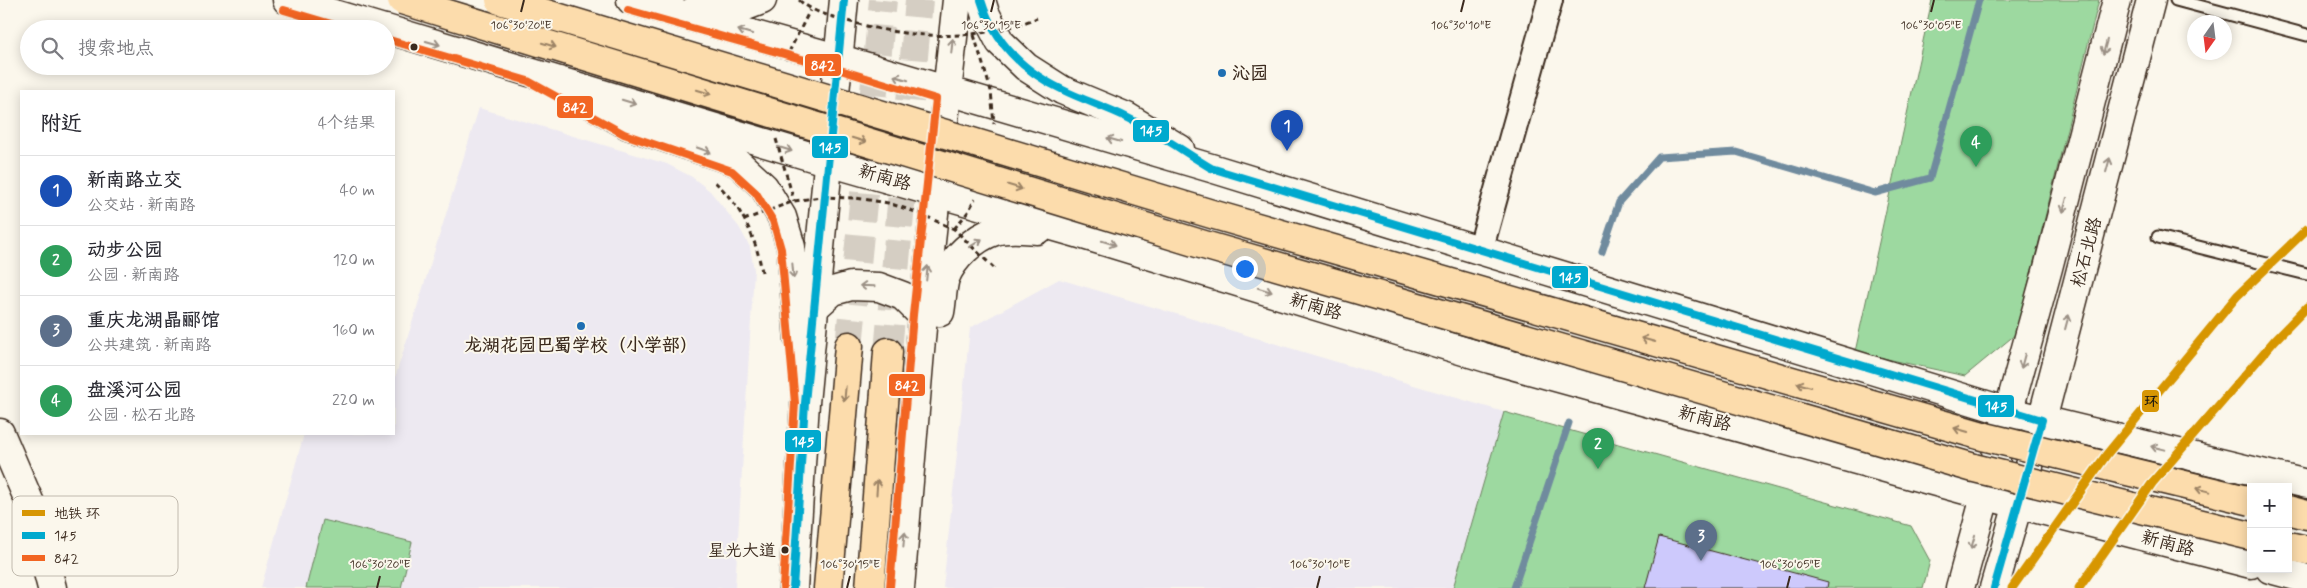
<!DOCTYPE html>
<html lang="zh">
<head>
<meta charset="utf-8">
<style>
	:root { --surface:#fff; --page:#f2f2f3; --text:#2b2b33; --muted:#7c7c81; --line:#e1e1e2; --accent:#0b8043 }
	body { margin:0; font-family:Mynerve,"LXGW WenKai TC",sans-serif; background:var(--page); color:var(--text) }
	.controls { position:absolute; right:15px; bottom:15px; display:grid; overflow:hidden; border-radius:0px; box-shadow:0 2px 12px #0003 }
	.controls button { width:45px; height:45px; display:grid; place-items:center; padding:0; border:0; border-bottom:1px solid var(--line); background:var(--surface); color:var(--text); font:25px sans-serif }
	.compass { position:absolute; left:2187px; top:15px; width:45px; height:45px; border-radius:50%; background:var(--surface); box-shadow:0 2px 12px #0003; rotate:194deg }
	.you { position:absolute; left:1244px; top:268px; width:18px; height:18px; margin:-12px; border:4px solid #fff; border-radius:50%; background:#1a73e8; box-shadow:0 0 0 8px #1a73e833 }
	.badge { display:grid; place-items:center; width:32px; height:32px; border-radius:50%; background:var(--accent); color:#fff; font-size:16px; font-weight:700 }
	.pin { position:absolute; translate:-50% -41px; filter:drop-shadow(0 1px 2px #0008) }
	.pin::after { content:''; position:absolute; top:26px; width:18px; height:15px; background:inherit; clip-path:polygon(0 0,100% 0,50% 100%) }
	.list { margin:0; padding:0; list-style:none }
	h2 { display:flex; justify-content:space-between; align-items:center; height:65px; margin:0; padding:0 20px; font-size:21px }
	h2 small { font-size:16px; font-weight:400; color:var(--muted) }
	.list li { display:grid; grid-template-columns:32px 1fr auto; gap:15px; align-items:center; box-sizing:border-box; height:70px; padding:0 20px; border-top:1px solid var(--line) }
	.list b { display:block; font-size:19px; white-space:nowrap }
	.list p { margin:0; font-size:16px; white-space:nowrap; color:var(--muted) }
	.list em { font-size:16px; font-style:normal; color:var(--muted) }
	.icon { flex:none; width:28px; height:28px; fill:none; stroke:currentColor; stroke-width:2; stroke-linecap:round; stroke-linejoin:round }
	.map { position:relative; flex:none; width:2307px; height:588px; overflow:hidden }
	.search { position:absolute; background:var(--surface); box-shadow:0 2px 12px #0003; left:20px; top:20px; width:375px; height:55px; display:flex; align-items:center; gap:12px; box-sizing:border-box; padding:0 18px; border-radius:28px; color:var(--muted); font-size:19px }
	.panel { position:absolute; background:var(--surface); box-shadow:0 2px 12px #0003; left:20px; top:90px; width:375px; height:345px; border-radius:0px }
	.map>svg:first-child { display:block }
	.built { fill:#ede9f1 }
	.green { fill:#9dd9a0; stroke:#6c825f }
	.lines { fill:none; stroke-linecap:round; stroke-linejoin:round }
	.stream { stroke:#708b9e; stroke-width:7 }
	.building { fill:#cdc9fc; stroke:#3b2a1e }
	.primary-tunnel { stroke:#d5cec3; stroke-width:28; stroke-dasharray:28 14; stroke-linecap:butt }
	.service-casing { stroke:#3b2a1e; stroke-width:15 }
	.minor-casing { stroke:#3b2a1e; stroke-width:28 }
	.tertiary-casing { stroke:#3b2a1e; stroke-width:31 }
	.secondary-casing { stroke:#3b2a1e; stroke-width:31 }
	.primary-casing { stroke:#3b2a1e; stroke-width:31 }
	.path { stroke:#3b2a1e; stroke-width:3; stroke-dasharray:5 4; stroke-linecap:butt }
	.service { stroke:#fbf7ec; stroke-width:11 }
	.minor { stroke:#fbf7ec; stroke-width:24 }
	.tertiary { stroke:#fbf7ec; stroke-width:28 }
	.secondary { stroke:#fbf7ec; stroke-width:28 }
	.primary { stroke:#fcdcac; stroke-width:28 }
	.primary-bridge-casing { stroke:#3b2a1e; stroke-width:31; stroke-linecap:butt }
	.path-bridge { stroke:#3b2a1e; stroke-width:3; stroke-dasharray:5 4; stroke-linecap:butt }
	.primary-bridge { stroke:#fcdcac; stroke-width:28 }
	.bus-1-casing { stroke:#fbf7ec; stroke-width:11 }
	.bus-2-casing { stroke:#fbf7ec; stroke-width:11 }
	.bus-1 { stroke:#00a9ce; stroke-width:8 }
	.bus-2 { stroke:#f26522; stroke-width:8 }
	.metro-1-casing { stroke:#fbf7ec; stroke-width:12 }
	.metro-1 { stroke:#d79604; stroke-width:9 }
	.oneway { stroke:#9b9085 }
	.oneway2 { stroke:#9c8365 }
	.ticks { fill:none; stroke:#3b2a1e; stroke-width:2 }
	.bus-dot { fill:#3b2a1e; stroke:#fbf7ec; stroke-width:2 }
	.poi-dot { fill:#1f6fb2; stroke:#fbf7ec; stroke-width:2 }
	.labels { text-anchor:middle; stroke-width:4; stroke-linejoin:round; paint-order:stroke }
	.bus-label { font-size:17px; fill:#3b2a1e; stroke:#fbf7ec; text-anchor:end }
	.poi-label { font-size:18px; font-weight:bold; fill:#3b2a1e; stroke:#fbf7ec; text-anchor:start }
	.street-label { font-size:18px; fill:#3b2a1e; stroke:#fbf7ec }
	.key { fill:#fbf7ec; stroke:#c1baae; stroke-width:1 }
	.key-label { font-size:14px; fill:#3b2a1e }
	.ticks-label { font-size:12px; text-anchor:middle; fill:#3b2a1e; stroke:#fbf7ec; stroke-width:4; stroke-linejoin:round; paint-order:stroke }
	.line-badge { stroke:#fbf7ec; stroke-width:2 }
	.badge-label { font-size:14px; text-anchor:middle; font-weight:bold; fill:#fff }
	.pale-badge-label { font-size:14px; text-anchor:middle; font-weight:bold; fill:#111 }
</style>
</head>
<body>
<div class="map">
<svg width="2307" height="588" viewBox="0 0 2307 588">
	<rect width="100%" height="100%" fill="#fbf7ec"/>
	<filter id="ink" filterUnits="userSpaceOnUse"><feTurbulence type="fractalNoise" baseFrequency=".02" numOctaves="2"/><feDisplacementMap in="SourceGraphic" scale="10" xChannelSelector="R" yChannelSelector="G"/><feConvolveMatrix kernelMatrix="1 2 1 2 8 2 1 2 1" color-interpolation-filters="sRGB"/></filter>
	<g filter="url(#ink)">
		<g class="built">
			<path d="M479,108l188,56 25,13 18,14 29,36 11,20 4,23 -19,318h-474l43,-154h90v-53z"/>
			<path d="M1059,279l445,133 -51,176h-510l27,-260z"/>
		</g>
		<g class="green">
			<path d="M1932,0h167l-83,334 -51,42 -110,-24z"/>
			<path d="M1504,412l407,114 19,35 -7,27h-470z"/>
			<path d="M323,520l89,22 -11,46h-95z"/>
		</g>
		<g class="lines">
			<g class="stream">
				<path d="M1602,252l17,-50 40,-45 77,-5 139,41 55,-15 49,-178"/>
				<path d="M1514,588l55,-165"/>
			</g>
		</g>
		<path class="building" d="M1659,537l169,45 -1,6h-182z"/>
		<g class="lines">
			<g class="primary-tunnel">
				<path d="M849,346l34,-346"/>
				<path d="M888,352l31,-352"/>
			</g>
			<defs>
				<g id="service">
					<path d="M2176,0l131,35"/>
					<path d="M2158,237l149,37"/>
				</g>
				<path id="minor" d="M1480,251l70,-251"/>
				<g id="tertiary">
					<path d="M287,0l97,29"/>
					<path d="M631,0l209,59 371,109 798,244 298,72"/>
					<path d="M981,0l4,13 15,29 26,25 36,23 65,27 53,32"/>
					<path d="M695,10l46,-2 21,-8"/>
					<path d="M386,29l443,133 248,71 413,126 497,137 264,68"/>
					<path d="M582,99l46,26 109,37 27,25 18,30 9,30 8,93"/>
					<path d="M815,307l18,-16 18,-5 28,1 24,9 20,20"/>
					<path d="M940,312c2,-10 2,-24 5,-34 8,-20 29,-40 50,-47 13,-4 28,-2 42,-1"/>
					<path d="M0,433l30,70 22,85"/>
					<path d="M2270,569l37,10"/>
					<path d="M793,588l12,-185 39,-403"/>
					<path d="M900,588l23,-272 34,-316"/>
				</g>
				<g id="secondary">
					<path d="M1960,588l88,-320 69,-268"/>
					<path d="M1994,588l48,-168 109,-420"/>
				</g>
				<g id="primary">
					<path d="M2288,510l19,5"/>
					<path d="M2288,546l19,4"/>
					<path d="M828,588l21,-242"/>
					<path d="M870,588l18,-236"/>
				</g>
			</defs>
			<use href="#service" class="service-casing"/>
			<use href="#minor" class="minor-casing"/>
			<use href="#tertiary" class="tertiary-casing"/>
			<use href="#secondary" class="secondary-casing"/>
			<use href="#primary" class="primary-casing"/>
			<path class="path" d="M715,182c26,24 41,55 47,90"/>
			<use href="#service" class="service"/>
			<use href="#minor" class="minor"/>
			<use href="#tertiary" class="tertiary"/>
			<use href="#secondary" class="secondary"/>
			<use href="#primary" class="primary"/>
			<defs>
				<g id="primary-bridge">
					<path d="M402,0l802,245 770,223 277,68"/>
					<path d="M500,0l715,215 771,222 265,64"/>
				</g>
			</defs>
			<use href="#primary-bridge" class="primary-bridge-casing"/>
			<g class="path-bridge">
				<path d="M799,0c13,12 28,15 45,20 63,19 131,23 193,-2"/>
				<path d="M974,35l17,56 3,33"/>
				<path d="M785,60l25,-50"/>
				<path d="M776,139l18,62"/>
				<path d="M744,220l50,-19 27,-4 35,1 32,5 28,9 38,17 42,41"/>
				<path d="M954,229l14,-17 7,-13"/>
			</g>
			<use href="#primary-bridge" class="primary-bridge"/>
			<defs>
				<g id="bus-1">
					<path d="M981,0c13,43 42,71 82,90 20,10 43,17 63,27 29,14 57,34 85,51l831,252 -48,168"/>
					<path d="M793,588l12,-185 39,-403"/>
				</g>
				<g id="bus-2">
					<path d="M284,10l64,19"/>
					<path d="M628,10l209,59 99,30 -23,216 -23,272"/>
					<path d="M386,39l142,42 96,53 108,37 24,22 17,28 8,28 14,154 -12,184"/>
				</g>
			</defs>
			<use href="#bus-1" class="bus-1-casing"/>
			<use href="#bus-2" class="bus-2-casing"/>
			<use href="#bus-1" class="bus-1"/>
			<use href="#bus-2" class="bus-2"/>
			<defs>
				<g id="metro-1">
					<path d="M2012,588l95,-134 130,-158 70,-67"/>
					<path d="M2079,588l74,-106 122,-142 32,-33"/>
				</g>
			</defs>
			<use href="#metro-1" class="metro-1-casing"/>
			<use href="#metro-1" class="metro-1"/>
		</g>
		<defs><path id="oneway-shaft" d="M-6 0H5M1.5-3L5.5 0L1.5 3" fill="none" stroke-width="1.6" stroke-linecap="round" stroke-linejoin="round" transform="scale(1.25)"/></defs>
		<g class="oneway">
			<use href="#oneway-shaft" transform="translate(745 32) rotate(-164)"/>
			<use href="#oneway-shaft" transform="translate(433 43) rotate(16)"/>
			<use href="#oneway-shaft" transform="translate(952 46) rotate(-84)"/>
			<use href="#oneway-shaft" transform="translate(2105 47) rotate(105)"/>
			<use href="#oneway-shaft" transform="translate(901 78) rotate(-163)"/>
			<use href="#oneway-shaft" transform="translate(629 102) rotate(17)"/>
			<use href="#oneway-shaft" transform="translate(1114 140) rotate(-164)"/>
			<use href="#oneway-shaft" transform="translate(785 149) rotate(17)"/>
			<use href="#oneway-shaft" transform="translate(704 150) rotate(19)"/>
			<use href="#oneway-shaft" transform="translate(2108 165) rotate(-75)"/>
			<use href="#oneway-shaft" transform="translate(2065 205) rotate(105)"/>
			<use href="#oneway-shaft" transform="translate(976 243) rotate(-34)"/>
			<use href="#oneway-shaft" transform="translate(1109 243) rotate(17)"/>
			<use href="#oneway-shaft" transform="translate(793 271) rotate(85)"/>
			<use href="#oneway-shaft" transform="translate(927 273) rotate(-84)"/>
			<use href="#oneway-shaft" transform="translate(867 286) rotate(-178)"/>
			<use href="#oneway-shaft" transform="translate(1265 290) rotate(17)"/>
			<use href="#oneway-shaft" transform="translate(2067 322) rotate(-75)"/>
			<use href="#oneway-shaft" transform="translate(2023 361) rotate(105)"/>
			<use href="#oneway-shaft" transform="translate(2158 448) rotate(-166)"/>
			<use href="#oneway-shaft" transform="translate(904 539) rotate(-85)"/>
			<use href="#oneway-shaft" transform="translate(1973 542) rotate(106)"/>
		</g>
		<g class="oneway2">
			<use href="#oneway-shaft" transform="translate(549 45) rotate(17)"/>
			<use href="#oneway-shaft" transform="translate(704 92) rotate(17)"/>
			<use href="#oneway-shaft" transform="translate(859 140) rotate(17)"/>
			<use href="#oneway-shaft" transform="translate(1015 187) rotate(17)"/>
			<use href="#oneway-shaft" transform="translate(1648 340) rotate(-164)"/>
			<use href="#oneway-shaft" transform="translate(1804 385) rotate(-164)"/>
			<use href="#oneway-shaft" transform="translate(845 394) rotate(95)"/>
			<use href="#oneway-shaft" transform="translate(1961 430) rotate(-164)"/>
			<use href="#oneway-shaft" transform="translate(877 487) rotate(-86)"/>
			<use href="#oneway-shaft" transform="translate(2203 490) rotate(-166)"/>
		</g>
	</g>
	<path class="ticks" d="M521,12l3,-12M991,12l3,-12M1461,12l3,-12M1931,12l3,-12M377,588l3,-12M847,588l3,-12M1317,588l3,-12M1787,588l3,-12"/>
	<g class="bus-dot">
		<circle cx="414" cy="47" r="4.5"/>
		<circle cx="785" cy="550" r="4.5"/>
	</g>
	<g class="poi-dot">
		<circle cx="1222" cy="73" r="5"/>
		<circle cx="581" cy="326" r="5"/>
	</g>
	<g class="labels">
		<g class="bus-label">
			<text x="776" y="556">星光大道</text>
		</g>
		<g class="poi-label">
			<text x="1232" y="79">沁园</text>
			<text x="581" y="351" text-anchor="middle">龙湖花园巴蜀学校（小学部）</text>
		</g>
		<g class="street-label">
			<text transform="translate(885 177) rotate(16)" y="6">新南路</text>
			<text transform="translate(2086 252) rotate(-75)" y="6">松石北路</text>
			<text transform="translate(1316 306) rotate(17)" y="6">新南路</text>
			<text transform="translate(1705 418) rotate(15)" y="6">新南路</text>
			<text transform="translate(2168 543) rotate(15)" y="6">新南路</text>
		</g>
	</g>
	<rect x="12" y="496" width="166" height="80" rx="8" class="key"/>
	<rect x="22" y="510" width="23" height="6" fill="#d79604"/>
	<rect x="22" y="532" width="23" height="7" fill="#00a9ce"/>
	<rect x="22" y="555" width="23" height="6" fill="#f26522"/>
	<g class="key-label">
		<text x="54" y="518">地铁 环</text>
		<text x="54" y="540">145</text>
		<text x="54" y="563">842</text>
	</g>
	<g class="ticks-label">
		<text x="521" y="29">106°30'20"E</text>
		<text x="991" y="29">106°30'15"E</text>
		<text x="1461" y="29">106°30'10"E</text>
		<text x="1931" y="29">106°30'05"E</text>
		<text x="380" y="568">106°30'20"E</text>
		<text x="850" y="568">106°30'15"E</text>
		<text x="1320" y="568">106°30'10"E</text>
		<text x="1790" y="568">106°30'05"E</text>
	</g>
	<g class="line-badge">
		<rect x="804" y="53" width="38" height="24" rx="5" fill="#f26522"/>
		<rect x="556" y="95" width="38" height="24" rx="5" fill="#f26522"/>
		<rect x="1132" y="119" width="38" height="24" rx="5" fill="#00a9ce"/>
		<rect x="811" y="135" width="38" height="24" rx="5" fill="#00a9ce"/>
		<rect x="1551" y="265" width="38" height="24" rx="5" fill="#00a9ce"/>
		<rect x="888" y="373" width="38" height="24" rx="5" fill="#f26522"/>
		<rect x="2141" y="389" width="19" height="24" rx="5" fill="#d79604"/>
		<rect x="1977" y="394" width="38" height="24" rx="5" fill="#00a9ce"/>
		<rect x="784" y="429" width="38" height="24" rx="5" fill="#00a9ce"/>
	</g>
	<g class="badge-label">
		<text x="823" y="70">842</text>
		<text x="575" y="112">842</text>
		<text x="1151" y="135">145</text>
		<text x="830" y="152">145</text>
		<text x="1570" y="282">145</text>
		<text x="907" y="390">842</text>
		<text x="1996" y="411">145</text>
		<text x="803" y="446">145</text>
	</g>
	<g class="pale-badge-label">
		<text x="2151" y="406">环</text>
	</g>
</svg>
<div class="controls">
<button>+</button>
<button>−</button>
</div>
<svg class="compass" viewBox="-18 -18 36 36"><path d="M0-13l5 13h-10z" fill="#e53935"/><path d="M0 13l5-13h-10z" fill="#7c7c81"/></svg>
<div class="you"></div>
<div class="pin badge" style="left:1287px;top:151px;background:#1a4fb4">1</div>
<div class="pin badge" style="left:1598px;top:469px;background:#2e9e5b">2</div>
<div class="pin badge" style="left:1701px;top:561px;background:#5c6f8a">3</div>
<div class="pin badge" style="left:1976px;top:167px;background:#2e9e5b">4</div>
<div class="search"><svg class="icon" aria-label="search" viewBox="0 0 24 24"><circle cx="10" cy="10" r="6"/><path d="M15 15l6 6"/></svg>搜索地点</div>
<section class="panel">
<h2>附近<small>4个结果</small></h2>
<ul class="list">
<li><span class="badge" style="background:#1a4fb4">1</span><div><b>新南路立交</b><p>公交站 · 新南路</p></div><em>40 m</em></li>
<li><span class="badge" style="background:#2e9e5b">2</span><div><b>动步公园</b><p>公园 · 新南路</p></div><em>120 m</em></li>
<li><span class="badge" style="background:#5c6f8a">3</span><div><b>重庆龙湖晶郦馆</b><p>公共建筑 · 新南路</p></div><em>160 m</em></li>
<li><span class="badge" style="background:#2e9e5b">4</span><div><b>盘溪河公园</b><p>公园 · 松石北路</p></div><em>220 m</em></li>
</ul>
</section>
</div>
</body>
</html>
